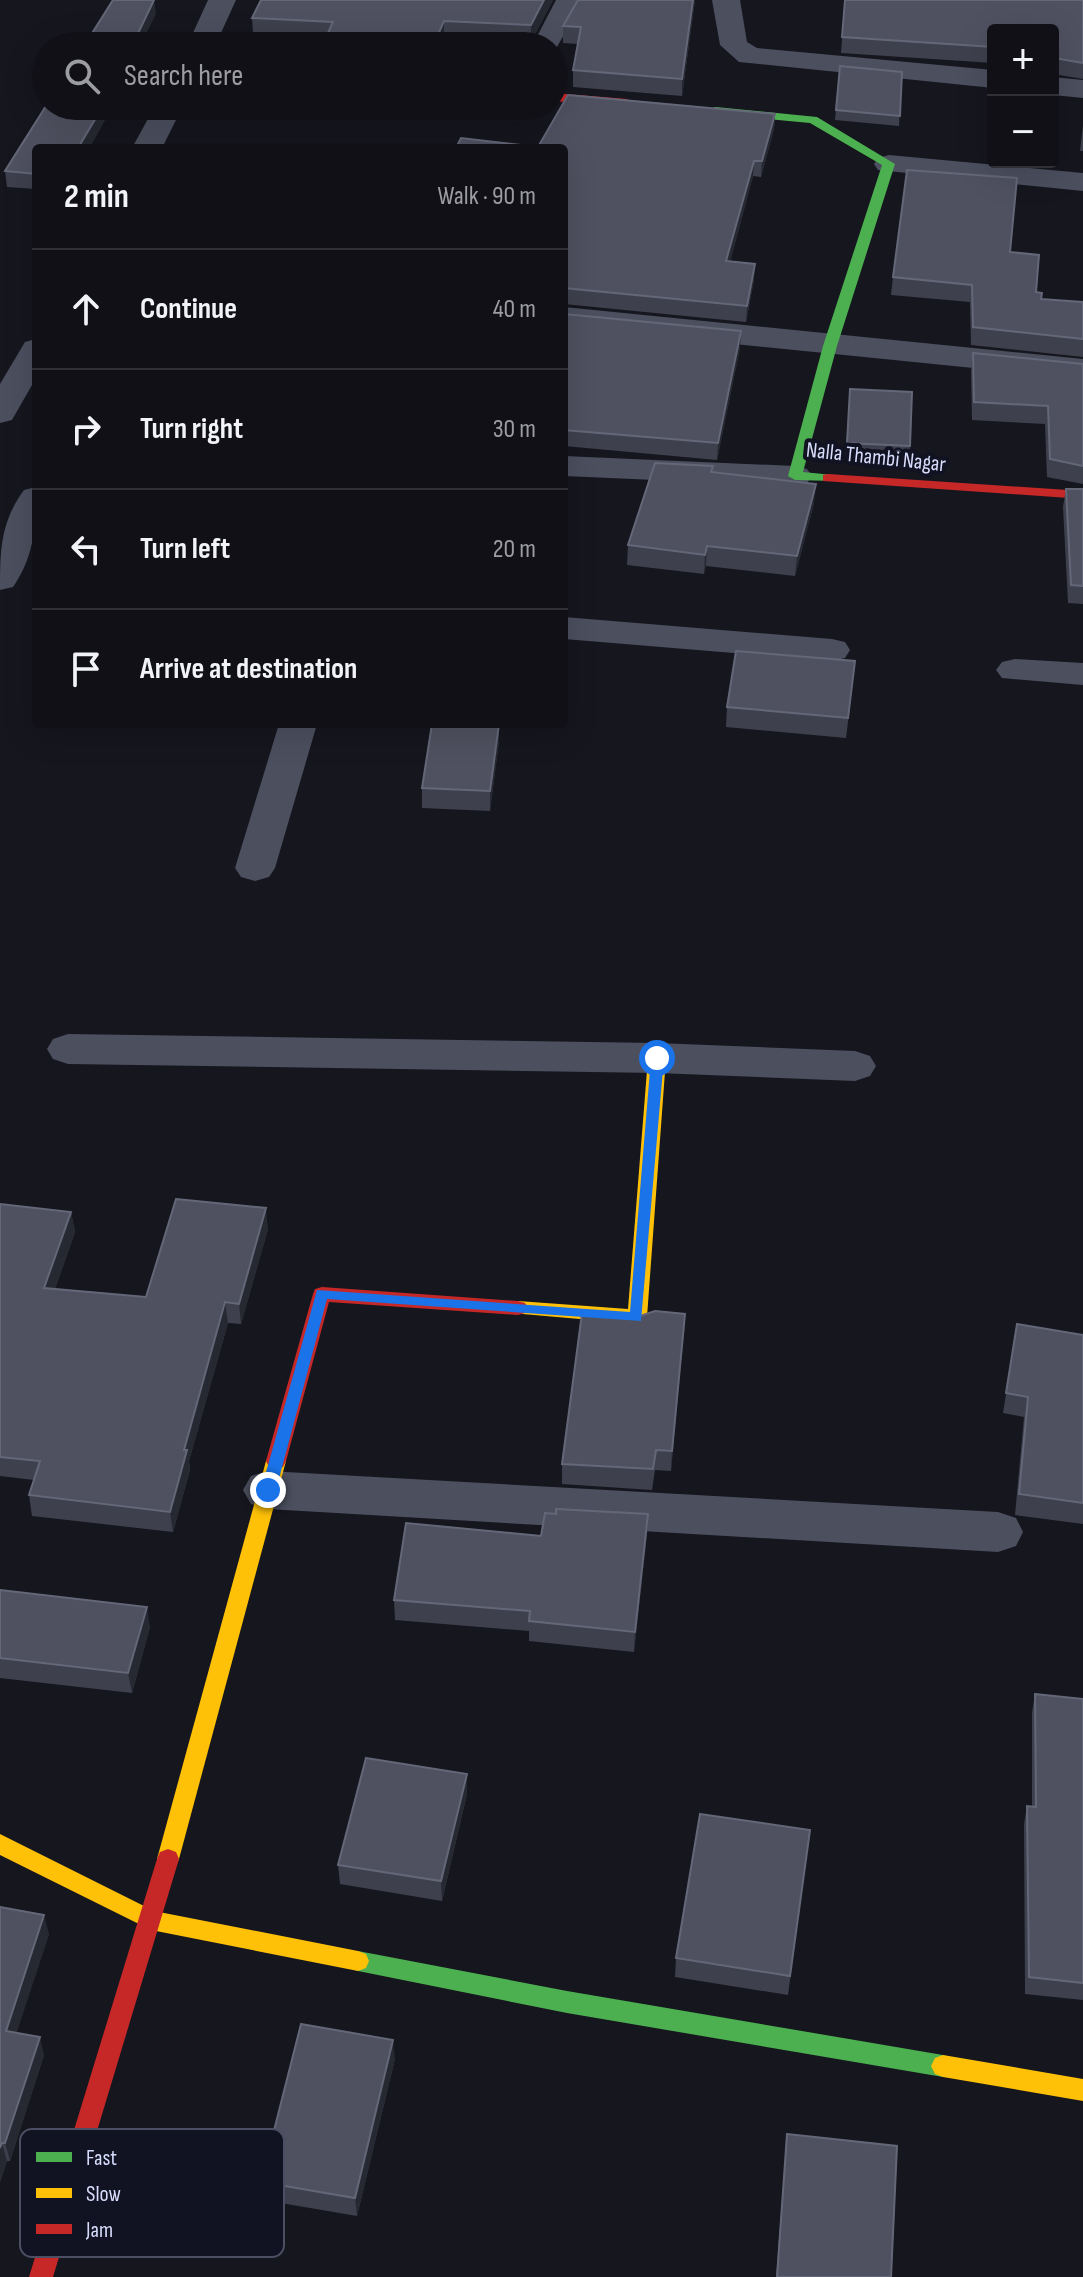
<!DOCTYPE html>
<html lang="en">
<head>
<meta charset="utf-8">
<style>
	:root { --surface:#101016; --page:#1e1e23; --text:#f1f3f6; --muted:#9c9da1; --line:#303035 }
	body { margin:0; font-family:"Sofia Sans Condensed",sans-serif; background:var(--page); color:var(--text) }
	.controls { position:absolute; right:24px; top:24px; display:grid; overflow:hidden; border-radius:8px; box-shadow:0 8px 32px #0002 }
	.controls button { width:72px; height:72px; display:grid; place-items:center; padding:0; border:0; border-bottom:2px solid var(--line); background:var(--surface); color:var(--text); font:40px sans-serif }
	.stop { position:absolute; width:24px; height:24px; margin:-18px; border:6px solid #1a73e8; border-radius:50%; background:#fff }
	.stop.end { background:#1a73e8; border-color:#fff; box-shadow:0 2px 8px #0008 }
	.list { margin:0; padding:0; list-style:none }
	h2 { display:flex; justify-content:space-between; align-items:center; height:104px; margin:0; padding:0 32px; font-size:34px }
	h2 small { font-size:26px; font-weight:400; color:var(--muted) }
	.list li { display:grid; grid-template-columns:52px 1fr auto; gap:24px; align-items:center; box-sizing:border-box; height:120px; padding:0 32px; border-top:2px solid var(--line) }
	.list b { display:block; font-size:30px; white-space:nowrap }
	.list em { font-size:26px; font-style:normal; color:var(--muted) }
	.icon { flex:none; width:44px; height:44px; fill:none; stroke:currentColor; stroke-width:2; stroke-linecap:round; stroke-linejoin:round }
	.map { position:relative; flex:none; width:1083px; height:2277px; overflow:hidden }
	.search { position:absolute; background:var(--surface); box-shadow:0 8px 32px #0002; left:32px; top:32px; width:536px; height:88px; display:flex; align-items:center; gap:20px; box-sizing:border-box; padding:0 28px; border-radius:44px; color:var(--muted); font-size:30px }
	.panel { position:absolute; background:var(--surface); box-shadow:0 8px 32px #0002; left:32px; top:144px; width:536px; height:584px; border-radius:8px }
	.map>svg:first-child { display:block }
	.lines { fill:none; stroke-linecap:round; stroke-linejoin:round }
	.street { fill:#4b4f5e; fill-rule:evenodd }
	.fast { fill:#4caf50; fill-rule:evenodd }
	.slow { fill:#ffc107; fill-rule:evenodd }
	.jam { fill:#c62828; fill-rule:evenodd }
	.wall { fill:#3e414d }
	.shaded-wall { fill:#272932 }
	.building { fill:#4f5160; stroke:#646778; stroke-width:2 }
	.route { fill:#1a73e8 }
	.labels { text-anchor:middle; stroke-width:8; stroke-linejoin:round; paint-order:stroke }
	.far-street-label { font-size:22px; fill:#d6dcfb; stroke:#111222 }
	.key { fill:#111222; stroke:#4c4f63; stroke-width:2 }
	.key-label { font-size:22px; fill:#d6dcfb }
</style>
</head>
<body>
<div class="map">
<svg width="1083" height="2277" viewBox="0 0 1083 2277">
	<rect width="100%" height="100%" fill="#15161e"/>
	<g class="lines">
		<g class="street">
			<path d="M208,0h28l-21,46h-28z"/>
			<path d="M556,0h28l-30,52v-6h-22z"/>
			<path d="M712,0h28l7,42 10,6 236,22v18l-254,-26 -19,-17z"/>
			<path d="M1053,77l30,3v18l-30,-3z"/>
			<path d="M155,106h28l-21,42h-30z"/>
			<path d="M889,155l194,18v18l-205,-21 -4,-6 4,-6z"/>
			<path d="M564,307l519,52v20l-519,-52z"/>
			<path d="M36,339v39l-24,42 -12,3v-39l25,-42z"/>
			<path d="M564,456l231,10 12,3 5,7 -5,7 -12,3 -231,-10z"/>
			<path d="M36,487c0,37 -1,68 -23,100l-13,3c0,-39 0,-67 24,-100z"/>
			<path d="M564,617l268,22 13,3 5,8 -5,8 -13,3 -268,-22z"/>
			<path d="M1015,659l68,4v22l-81,-7 -6,-8 6,-8z"/>
			<path d="M279,724h38l-42,144 -6,9 -14,4 -14,-4 -6,-9z"/>
			<path d="M68,1034l589,9 198,8 15,5 6,10 -6,10 -15,5 -198,-8 -589,-9 -15,-5 -6,-10 6,-10z"/>
			<path d="M268,1471l730,41 18,6 7,14 -7,14 -18,6 -730,-43 -17,-5 -8,-14 8,-14z"/>
		</g>
		<g class="fast">
			<path d="M716,107l101,10 78,47 -58,182 -34,126 30,3v6l-38,-1 -7,-4 35,-130 59,-181 -72,-42 -98,-9v-6z"/>
			<path d="M358,1951l209,40 376,64 8,3 4,8 -4,8 -8,3 -376,-64 -209,-42 -8,-3 -3,-7 3,-7z"/>
		</g>
		<g class="slow">
			<path d="M657,1052l9,6 -19,259 -3,5 -7,2 -126,-11 -3,-5 3,-5 7,-2 110,8 20,-251z"/>
			<path d="M276,1453l7,2 3,6 -107,398 -3,7 -8,3 -8,-3 -3,-7 109,-398 3,-6z"/>
			<path d="M0,1834l154,77 204,40 8,3 3,7 -3,7 -8,3 -207,-41 -151,-75z"/>
			<path d="M943,2055l140,24v22l-140,-24 -8,-3 -4,-8 4,-8z"/>
		</g>
		<g class="jam">
			<path d="M554,93l73,6 6,4 -6,4 -73,-6z"/>
			<path d="M828,474l255,17v8l-260,-18v-6z"/>
			<path d="M322,1287l196,14 7,2 3,5 -3,5 -7,2 -189,-13 -43,159 -3,6 -7,2 -7,-2 -3,-6 47,-167 2,-5z"/>
			<path d="M168,1849l8,3 3,7 -126,418h-24l128,-418 3,-7z"/>
		</g>
	</g>
	<g class="wall">
		<path d="M261,0h292l-22,42 -87,-4h-119l-72,-4 -1,-16z"/>
		<path d="M578,0h117l-13,96 -109,-9v-17l5,-26 -15,-1v-17z"/>
		<path d="M845,0h238v79l-30,-5v-44h-60v33l-152,-10z"/>
		<path d="M840,66l62,6 -3,54 -64,-6z"/>
		<path d="M46,106h66l-12,23 -11,19h-53v41l-29,-2 -2,-16z"/>
		<path d="M775,114l-1,15 -13,48 -8,-1 -23,86 24,18 -8,42 -182,-18v-156l-26,-1z"/>
		<path d="M1083,125v26h-3z"/>
		<path d="M1010,252l31,47 42,3v55l-112,-12 -1,-43 -79,-7 2,-18z"/>
		<path d="M564,314l176,34 -23,112 -153,-14z"/>
		<path d="M973,353l110,11v120l-36,-7 -2,-53 -73,-4 -1,-49z"/>
		<path d="M850,389l60,57 -2,20 -63,-4z"/>
		<path d="M1066,489h17v115l-15,-1 -5,-96z"/>
		<path d="M814,503l-19,73 -89,-10 -2,8 -77,-9 1,-20z"/>
		<path d="M853,681l-7,57 -120,-11 1,-20z"/>
		<path d="M499,724v17l-9,70 -68,-3v-20z"/>
		<path d="M0,1204l71,8 4,20 -20,57 91,8 122,-68 -27,95 -13,-1 -39,138 1,9 -17,62 -141,-16 -3,-21 5,-15 -34,-4z"/>
		<path d="M685,1314l-14,157 -16,-1 -3,20 -90,-6v-20l75,-147z"/>
		<path d="M1017,1324l66,11v189l-68,-9 9,-98 -21,-4z"/>
		<path d="M647,1534l-13,118 -105,-11v-10l-134,-11 -1,-20 147,-64z"/>
		<path d="M0,1590l150,37 -18,66 -132,-15z"/>
		<path d="M1035,1694l48,5v301l-58,-6 -1,-170 3,-18 5,1v-95z"/>
		<path d="M467,1774v20l-25,107 -102,-17 -2,-19z"/>
		<path d="M810,1830l-22,165 -113,-18 1,-19z"/>
		<path d="M0,1907l49,27 -33,99 28,22 -34,106h-3l-7,21z"/>
		<path d="M395,2059l-38,157 -94,-16 -2,-18z"/>
		<path d="M787,2134l104,143h-115z"/>
	</g>
	<g class="shaded-wall">
		<path d="M154,0l2,14 -16,32h-8z"/>
		<path d="M544,0h9l-22,42v-17z"/>
		<path d="M693,0h2l-13,96v-17z"/>
		<path d="M444,21v17l-3,8h-8z"/>
		<path d="M103,106h9l-12,23 -11,19h-11z"/>
		<path d="M775,114l-1,15 -13,48 1,-16z"/>
		<path d="M754,161l-1,15 -27,101v-16z"/>
		<path d="M755,264l-1,16 -8,42 1,-16z"/>
		<path d="M741,331l-1,17 -23,112 1,-17z"/>
		<path d="M816,484l-2,19 -19,73 2,-20z"/>
		<path d="M707,546l-1,20 -2,8 1,-19z"/>
		<path d="M499,724v17l-9,70v-20z"/>
		<path d="M266,1208l2,21 -27,95 -2,-20z"/>
		<path d="M71,1212l4,20 -27,77 -4,-21z"/>
		<path d="M225,1302l3,21 -39,138 1,9 -17,62 -3,-20 14,-62z"/>
		<path d="M685,1314l-1,20 -13,137 1,-20z"/>
		<path d="M648,1514l-1,20 -13,118 1,-20z"/>
		<path d="M147,1607l3,20 -18,66 -4,-20z"/>
		<path d="M467,1774v20l-25,107 -1,-20z"/>
		<path d="M44,1915l5,19 -38,116 -5,-19z"/>
		<path d="M40,2037l4,18 -34,106 -5,-18z"/>
		<path d="M393,2040l2,19 -38,157 -2,-18z"/>
		<path d="M2,2143l5,18 -7,21v-34z"/>
	</g>
	<g class="building">
		<path d="M113,0h41l-22,46h-48z"/>
		<path d="M261,0h283l-13,25 -87,-4 -11,25h-111l11,-24 -81,-4z"/>
		<path d="M578,0h115l-11,79 -109,-9 8,-43 -18,-1z"/>
		<path d="M845,0h238v63l-28,-5 -2,3v-31h-60v17l-151,-10z"/>
		<path d="M840,66l62,6 -2,44 -64,-6z"/>
		<path d="M568,95l207,19 -13,47h-8l-28,100 29,3 -8,42 -183,-18v-140h-108l5,-10 77,9z"/>
		<path d="M46,106h57l-25,42h-42v26l-31,-3z"/>
		<path d="M907,170l110,8 -7,74 29,3 -3,37 6,1 -1,6 42,3v37l-110,-12 -1,-42 -79,-8z"/>
		<path d="M564,314l177,17 -23,112 -154,-13z"/>
		<path d="M973,353l110,11v102l-33,-7 -2,-53 -74,-4z"/>
		<path d="M850,389l62,3 -2,54 -63,-3z"/>
		<path d="M655,463l58,3 -2,6 105,12 -19,72 -90,-10 -2,9 -77,-10z"/>
		<path d="M1066,489h17v97l-12,-1z"/>
		<path d="M736,651l119,10 -7,57 -121,-11z"/>
		<path d="M432,724h67l-9,67 -68,-3z"/>
		<path d="M176,1199l90,9 -27,96 -14,-2 -41,148h3l-17,62 -141,-17 11,-34 -40,-4v-253l71,8 -27,76 102,9z"/>
		<path d="M655,1311l30,3 -13,137 -16,-1 -3,19 -91,-5 20,-151 55,4z"/>
		<path d="M1017,1324l66,11v168l-64,-9 9,-97 -22,-4z"/>
		<path d="M556,1509l92,5 -13,118 -106,-11 1,-10 -136,-11 12,-77 135,13 4,-23 11,1z"/>
		<path d="M0,1590l147,17 -19,66 -128,-15z"/>
		<path d="M1035,1694l48,5v284l-54,-6 -2,-171 9,1z"/>
		<path d="M366,1758l101,16 -26,107 -103,-16z"/>
		<path d="M700,1814l110,16 -20,146 -114,-18z"/>
		<path d="M0,1907l44,8 -38,116 34,6 -35,106h-3l-2,5z"/>
		<path d="M301,2024l92,16 -38,158 -94,-16z"/>
		<path d="M787,2134l110,12 -6,131h-114z"/>
	</g>
	<path class="route" d="M657,1054l7,4 -23,263 -314,-22 -51,191 -2,4h-11l-2,-4 56,-200 313,22 21,-254z"/>
	<g class="labels">
		<g class="far-street-label">
			<text transform="translate(876 456) rotate(6)" y="8">Nalla Thambi Nagar</text>
		</g>
	</g>
	<rect x="20" y="2129" width="264" height="128" rx="12" class="key"/>
	<rect x="36" y="2152" width="36" height="10" fill="#4caf50"/>
	<rect x="36" y="2188" width="36" height="10" fill="#ffc107"/>
	<rect x="36" y="2224" width="36" height="10" fill="#c62828"/>
	<g class="key-label">
		<text x="86" y="2165">Fast</text>
		<text x="86" y="2201">Slow</text>
		<text x="86" y="2237">Jam</text>
	</g>
</svg>
<div class="controls">
<button>+</button>
<button>−</button>
</div>
<div class="stop" style="left:657px;top:1058px"></div>
<div class="stop end" style="left:268px;top:1490px"></div>
<div class="search"><svg class="icon" aria-label="search" viewBox="0 0 24 24"><circle cx="10" cy="10" r="6"/><path d="M15 15l6 6"/></svg>Search here</div>
<section class="panel">
<h2>2 min<small>Walk · 90 m</small></h2>
<ul class="list">
<li><svg class="icon" aria-label="ahead" viewBox="0 0 24 24"><path d="M12 20V5M6 11l6-6 6 6"/></svg><div><b>Continue</b></div><em>40 m</em></li>
<li><svg class="icon" aria-label="right" viewBox="0 0 24 24"><path d="M7 20v-9h11M14 6l5 5-5 5"/></svg><div><b>Turn right</b></div><em>30 m</em></li>
<li><svg class="icon" aria-label="left" viewBox="0 0 24 24"><path d="M17 20v-9H6M10 6l-5 5 5 5"/></svg><div><b>Turn left</b></div><em>20 m</em></li>
<li><svg class="icon" aria-label="arrive" viewBox="0 0 24 24"><path d="M6 21V4h12l-3 4 3 4H6"/></svg><div><b>Arrive at destination</b></div></li>
</ul>
</section>
</div>
</body>
</html>
